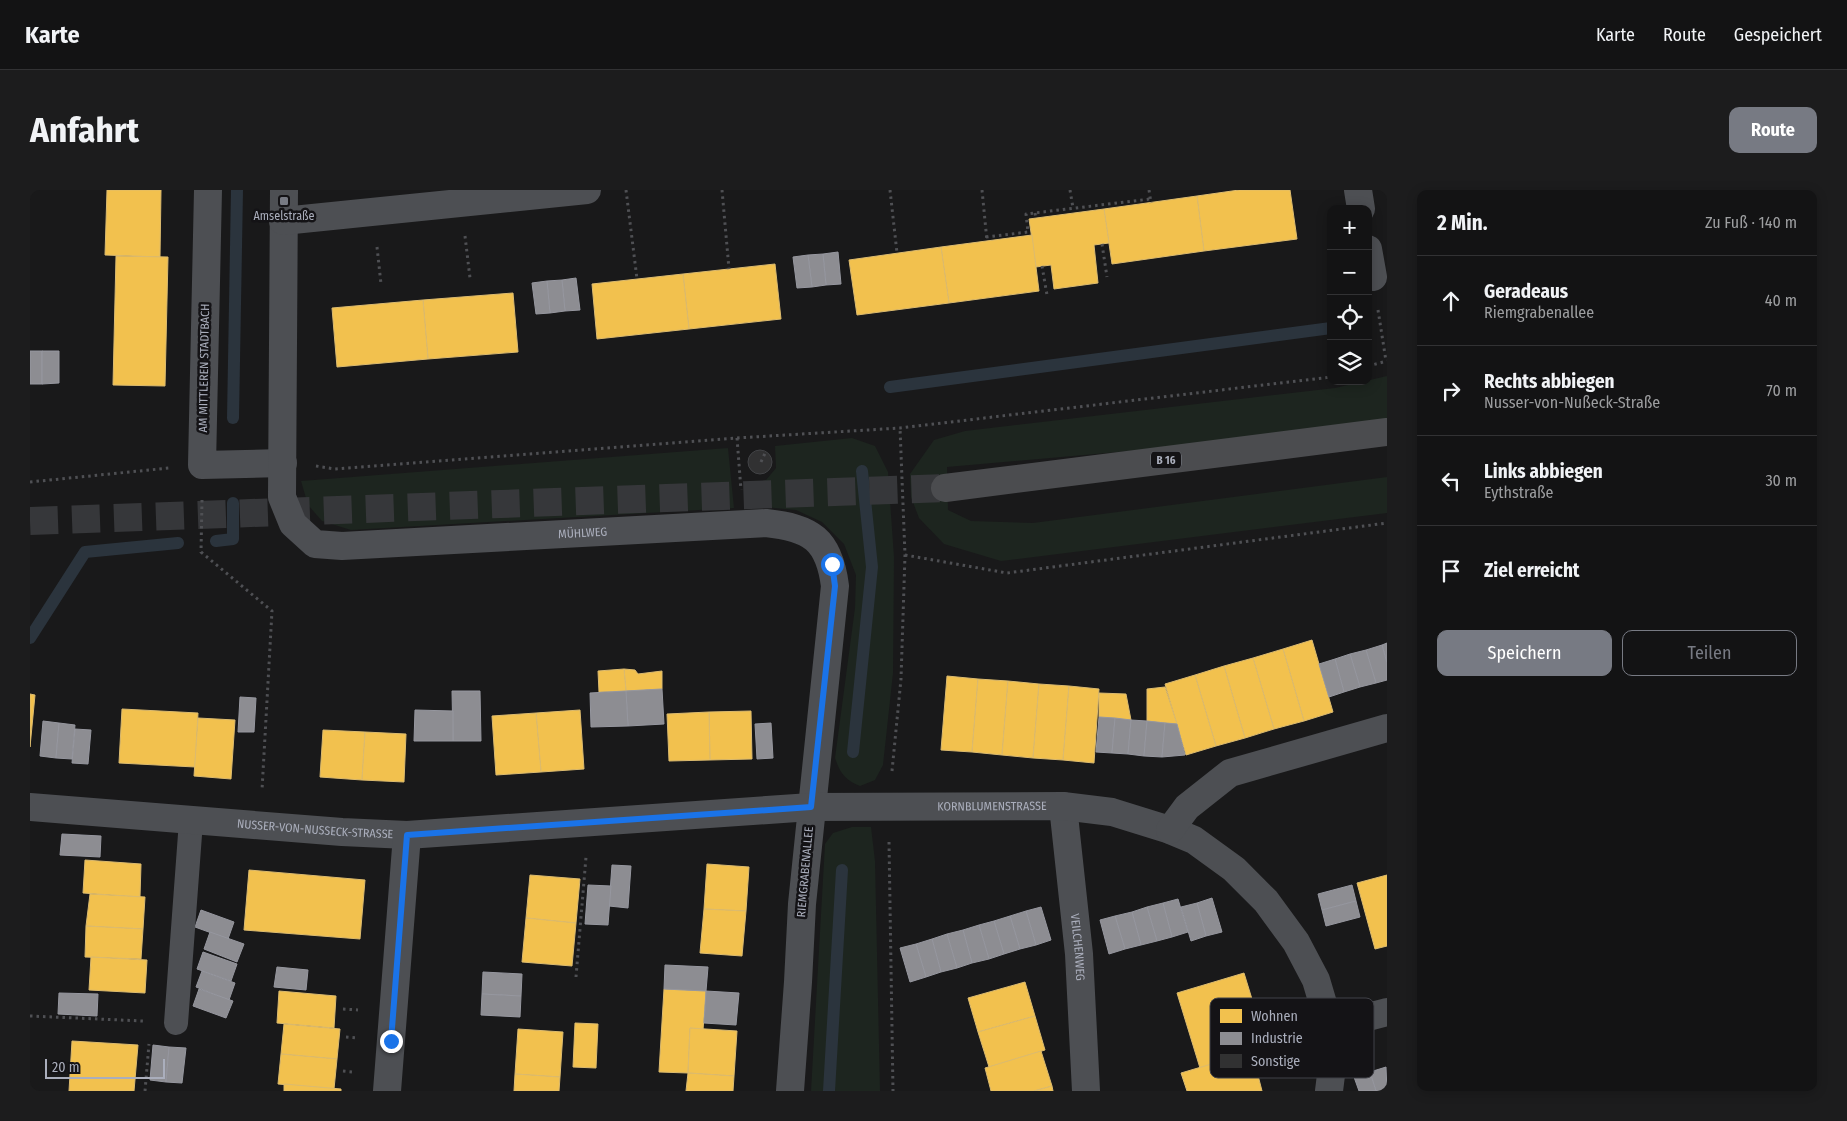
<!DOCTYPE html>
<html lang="de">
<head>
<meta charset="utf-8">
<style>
	:root { --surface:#131314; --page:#1c1c1d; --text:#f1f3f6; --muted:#9d9ea0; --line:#323234; --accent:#777a83 }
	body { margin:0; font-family:"Fira Sans Condensed",sans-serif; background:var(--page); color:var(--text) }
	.controls { position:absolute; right:15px; top:15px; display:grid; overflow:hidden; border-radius:10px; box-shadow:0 2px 12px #0003 }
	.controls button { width:45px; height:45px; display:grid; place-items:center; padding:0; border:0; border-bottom:1px solid var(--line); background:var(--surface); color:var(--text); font:25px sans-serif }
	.scale { position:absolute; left:15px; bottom:12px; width:120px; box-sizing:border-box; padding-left:5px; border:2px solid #aaaebc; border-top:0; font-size:14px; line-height:18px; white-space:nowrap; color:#aaaebc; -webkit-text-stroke:4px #141316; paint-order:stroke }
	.stop { position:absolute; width:15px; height:15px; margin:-11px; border:4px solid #1a73e8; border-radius:50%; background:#fff }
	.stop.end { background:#1a73e8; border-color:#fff; box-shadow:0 1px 5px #0008 }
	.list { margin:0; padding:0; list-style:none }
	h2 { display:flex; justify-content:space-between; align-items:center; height:65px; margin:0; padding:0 20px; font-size:21px }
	h2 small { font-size:16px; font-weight:400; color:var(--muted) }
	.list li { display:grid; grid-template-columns:32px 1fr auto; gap:15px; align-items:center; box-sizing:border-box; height:90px; padding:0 20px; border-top:1px solid var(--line) }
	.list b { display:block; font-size:19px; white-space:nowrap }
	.list p { margin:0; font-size:16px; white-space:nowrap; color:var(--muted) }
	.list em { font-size:16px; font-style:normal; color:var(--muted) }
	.actions { display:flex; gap:10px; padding:15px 20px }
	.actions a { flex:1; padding:11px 0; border:1px solid var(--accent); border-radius:10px; text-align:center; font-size:18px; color:var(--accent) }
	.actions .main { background:var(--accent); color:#fff }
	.icon { flex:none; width:28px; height:28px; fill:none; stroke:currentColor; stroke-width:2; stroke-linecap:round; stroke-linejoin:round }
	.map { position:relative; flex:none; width:1357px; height:901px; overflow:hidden; border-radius:10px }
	header { display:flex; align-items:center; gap:30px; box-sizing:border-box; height:70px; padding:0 25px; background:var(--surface); border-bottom:1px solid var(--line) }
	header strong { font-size:24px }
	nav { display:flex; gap:28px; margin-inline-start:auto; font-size:18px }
	.intro { display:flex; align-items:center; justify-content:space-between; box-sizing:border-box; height:120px; padding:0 30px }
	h1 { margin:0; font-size:35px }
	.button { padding:12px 22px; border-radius:10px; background:var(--accent); color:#fff; font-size:18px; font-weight:700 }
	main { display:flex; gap:30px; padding:0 30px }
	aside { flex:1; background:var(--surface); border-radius:10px; box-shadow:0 2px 12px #0003 }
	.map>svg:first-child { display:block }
	.green { fill:#1d251f }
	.homes { fill:#f2c14e; stroke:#dcbb6f }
	.industry { fill:#8d8d92; stroke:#96979f }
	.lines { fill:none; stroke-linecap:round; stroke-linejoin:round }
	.stream { stroke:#2b343d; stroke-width:12 }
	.building { fill:#313132; stroke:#424346 }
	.primary-tunnel { stroke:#36373a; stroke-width:28; stroke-dasharray:28 14; stroke-linecap:butt }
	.path { stroke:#4f5054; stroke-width:3; stroke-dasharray:2.5 4; stroke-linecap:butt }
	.lane { stroke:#4d4f53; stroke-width:24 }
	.street { stroke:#4d4f53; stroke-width:28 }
	.primary { stroke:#4b4c4f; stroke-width:28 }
	.route { stroke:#1a73e8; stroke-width:6 }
	.poi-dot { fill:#777a83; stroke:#141316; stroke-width:2 }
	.labels { text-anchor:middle; stroke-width:5; stroke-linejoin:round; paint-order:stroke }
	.shield { fill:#141316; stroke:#7d808a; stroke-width:1 }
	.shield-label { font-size:11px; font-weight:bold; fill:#aaaebc }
	.poi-label { font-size:12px; fill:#aaaebc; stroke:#141316 }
	.street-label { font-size:12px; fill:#aaaebc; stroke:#141316 }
	.key { fill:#141316; stroke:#414248; stroke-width:1 }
	.key-label { font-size:14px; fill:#aaaebc }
</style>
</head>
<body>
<header>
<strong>Karte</strong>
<nav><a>Karte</a><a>Route</a><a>Gespeichert</a></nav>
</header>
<div class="intro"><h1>Anfahrt</h1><a class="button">Route</a></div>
<main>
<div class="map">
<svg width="1357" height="901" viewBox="0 0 1357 901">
	<rect width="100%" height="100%" fill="#19191a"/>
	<g class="green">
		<path d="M1357,186v43l-212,28 -228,20 1,43 23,11 62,2 354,-46v36l-386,48 -57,-17 -25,-26 -8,-21 -1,-23 24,-34 31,-9 370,-43z"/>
		<path d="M822,248l23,8 13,26 6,85 -1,116 -10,92 -8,15 -15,6c-15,-6 -20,-13 -25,-28l20,-150 1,-33 -12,-31 -22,-22 -26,-12 -41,-4 -1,-22 12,-4 10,-12 -1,-22z"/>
		<path d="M698,258l6,60 -383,22 -29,-9 -14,-16 -7,-24z"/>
		<path d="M822,637h19l4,34 5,230h-69l14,-247 8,-11z"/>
	</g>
	<g class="homes">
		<path d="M77,0h54l-1,67 -55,-2z"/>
		<path d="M1209,0h51l7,49 -93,12 -7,-55z"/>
		<path d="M1167,6l7,55 -92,13 -8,-55z"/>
		<path d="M1074,19l5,34 -15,2 4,38 -44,6 -3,-24 -15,2 -7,-48z"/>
		<path d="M1002,45l7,56 -90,12 -8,-56z"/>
		<path d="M911,57l8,56 -92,12 -8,-55z"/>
		<path d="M86,66l52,1 -3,129 -52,-1z"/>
		<path d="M745,74l6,55 -92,10 -6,-55z"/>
		<path d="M653,84l6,55 -92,10 -5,-55z"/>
		<path d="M483,103l5,59 -90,7 -5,-59z"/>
		<path d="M393,110l5,59 -91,8 -5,-59z"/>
		<path d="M1282,450l21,72 -29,9 -21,-72z"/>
		<path d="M1253,459l21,72 -30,8 -21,-71z"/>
		<path d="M1223,468l21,71 -29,9 -21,-72z"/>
		<path d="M1194,476l21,72 -29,8 -21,-71z"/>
		<path d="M594,479l11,1 3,4 24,-3v18l-36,2z"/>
		<path d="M594,479l2,22 -27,1 -1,-21z"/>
		<path d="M1165,485l21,71 -30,9 -21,-71z"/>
		<path d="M917,486l31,3 -6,73 -31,-2z"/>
		<path d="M948,489l30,2 -6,74 -30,-3z"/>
		<path d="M978,491l31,3 -6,74 -31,-3z"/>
		<path d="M1009,494l30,2 -6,74 -30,-2z"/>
		<path d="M1039,496l30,3 -5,74 -31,-3z"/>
		<path d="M1135,497l12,37 -30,-3v-32z"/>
		<path d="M1069,503l27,1 5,26 -32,-3z"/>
		<path d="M0,504l5,1 -5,52z"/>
		<path d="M92,519l76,4 -3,54 -76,-4z"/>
		<path d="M550,520l4,59 -43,3 -5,-59z"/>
		<path d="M721,521l1,48 -42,1 -1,-48z"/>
		<path d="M679,522l1,48 -41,1 -2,-47z"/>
		<path d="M506,523l5,59 -45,3 -4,-59z"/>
		<path d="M168,528l37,2 -4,59 -37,-3z"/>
		<path d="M293,540l42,2 -3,48 -42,-3z"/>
		<path d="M335,542l41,2 -2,48 -42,-2z"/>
		<path d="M55,670l56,4 -1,33 -57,-4z"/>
		<path d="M677,674l42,3 -3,44 -42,-2z"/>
		<path d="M219,680l116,10 -5,59 -116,-9z"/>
		<path d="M500,685l50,4 -4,44 -50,-5z"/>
		<path d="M1357,685v71l-12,3 -18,-66z"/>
		<path d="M60,704l55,3 -2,32 -57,-3z"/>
		<path d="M674,719l42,2 -4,45 -42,-3z"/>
		<path d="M496,728l50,5 -4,43 -50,-4z"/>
		<path d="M56,736l57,3 -2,30 -56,-2z"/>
		<path d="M61,767l56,3 -2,33 -56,-3z"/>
		<path d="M1214,783l23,75 -67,20 -23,-75z"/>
		<path d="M995,792l10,34 -57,16 -10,-34z"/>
		<path d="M634,799l42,2 -3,39 -13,-2 -2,45 -29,-1z"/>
		<path d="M249,801l57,5 -2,32 -57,-5z"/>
		<path d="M1005,826l10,34 -56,17 -11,-35z"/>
		<path d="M545,833l23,1 -2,44 -23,-1z"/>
		<path d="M254,834l56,5 -3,30 -56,-5z"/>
		<path d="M660,838l47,3 -3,45 -46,-3z"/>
		<path d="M488,839l45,3 -3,45 -45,-3z"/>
		<path d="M42,851l66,4 -4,46h-65z"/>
		<path d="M1011,861l11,35 -18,5h-43l-6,-23z"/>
		<path d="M1222,862l10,39h-75l-6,-18z"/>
		<path d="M251,864l56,5 -3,30 -56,-5z"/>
		<path d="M658,883l46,3 -1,15h-47z"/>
		<path d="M485,884l45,3 -1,14h-45z"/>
		<path d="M254,894l57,5v2h-57z"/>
		<path d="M1022,896l1,5h-19z"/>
	</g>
	<g class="industry">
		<path d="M808,62l3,32 -15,1 -3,-31z"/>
		<path d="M793,64l3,31 -14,2 -4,-32z"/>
		<path d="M778,65l4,32 -15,1 -4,-31z"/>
		<path d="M546,88l4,32 -15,1 -3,-31z"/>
		<path d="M532,90l3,31 -15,2 -3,-32z"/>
		<path d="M517,91l3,32 -14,1 -4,-31z"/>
		<rect x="0" y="161" width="12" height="33"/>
		<path d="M12,161h17v32l-17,1z"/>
		<path d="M1357,453v20l-5,-18z"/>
		<path d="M1352,455l5,18v17l-11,3 -10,-33z"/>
		<path d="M1336,460l10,33 -16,4 -10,-33z"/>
		<path d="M1320,464l10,33 -16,5 -9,-33z"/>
		<path d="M1305,469l9,33 -15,5 -10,-33z"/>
		<path d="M632,499l2,35 -36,2 -2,-35z"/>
		<path d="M422,501h28l1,50h-28z"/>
		<path d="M596,501l2,35 -37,1 -1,-34z"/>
		<path d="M210,507l16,1 -2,34h-16z"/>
		<path d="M385,520l38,1v30h-39z"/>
		<path d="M1069,527l16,1 -3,35 -16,-1z"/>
		<path d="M1085,528l16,2 -3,34 -16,-1z"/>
		<path d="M1101,530l16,1 -3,35 -16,-2z"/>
		<path d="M13,531l16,2 -3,35 -16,-2z"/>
		<path d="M1117,531l18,2 -3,34 -18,-1z"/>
		<path d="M29,533l16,2 -3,34 -16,-1z"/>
		<path d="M741,533l2,35 -16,1 -2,-35z"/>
		<path d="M1135,533l12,1 8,31 -23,2z"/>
		<path d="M45,539l16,1 -3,34 -16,-1z"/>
		<path d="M32,644l39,2 -1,21 -40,-2z"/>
		<path d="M582,675l19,1 -3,42 -19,-2z"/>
		<path d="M558,695l23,1 -3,39 -23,-1z"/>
		<path d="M1322,695l4,16 -34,9 -4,-16z"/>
		<path d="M1182,708l10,34 -16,4 -9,-33z"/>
		<path d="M1148,709l10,33 -16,5 -9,-34z"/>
		<path d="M1326,711l4,16 -34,9 -4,-16z"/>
		<path d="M1133,713l9,34 -15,4 -10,-34z"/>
		<path d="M1167,713l9,33 -15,5 -10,-34z"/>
		<path d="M1011,717l10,33 -15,5 -10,-34z"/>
		<path d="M1117,717l10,34 -16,4 -9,-33z"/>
		<path d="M171,720l33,12 -6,17 -33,-12z"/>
		<path d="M996,721l10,34 -16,4 -10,-33z"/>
		<path d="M1102,722l9,33 -16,4 -10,-33z"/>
		<path d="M980,726l10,33 -16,5 -10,-33z"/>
		<path d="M1085,726l10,33 -16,5 -9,-34z"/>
		<path d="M964,731l10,33 -15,5 -10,-34z"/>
		<path d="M949,735l10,34 -17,4 -9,-33z"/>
		<path d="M933,740l9,33 -15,5 -10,-34z"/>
		<path d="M180,742l34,12 -7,18 -33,-13z"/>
		<path d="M917,744l10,34 -16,4 -9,-33z"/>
		<path d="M902,749l9,33 -15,5 -10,-33z"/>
		<path d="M886,754l10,33 -16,5 -10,-34z"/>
		<path d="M173,762l34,12 -6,17 -34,-12z"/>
		<path d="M635,775l43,2 -2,24 -42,-2z"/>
		<path d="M247,777l31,3 -2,20 -32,-3z"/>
		<path d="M172,781l33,12 -6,17 -33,-13z"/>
		<path d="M453,782l39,2 -1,22 -39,-2z"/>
		<path d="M169,799l34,12 -7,17 -33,-12z"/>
		<path d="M676,801l33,2 -3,32 -32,-2z"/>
		<path d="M29,803l39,1 -1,22 -39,-2z"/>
		<path d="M452,804l39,2 -1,21 -39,-2z"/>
		<path d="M123,855l16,2 -3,35 -16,-2z"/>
		<path d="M139,857l17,1 -4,35 -16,-1z"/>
		<path d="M1356,877l1,24h-11l-6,-19z"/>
		<path d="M1340,882l6,19h-17l-5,-14z"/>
	</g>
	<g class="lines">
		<g class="stream">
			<path d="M860,197l441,-59"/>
			<path d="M203,228l4,-228"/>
			<path d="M186,351l17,-2v-36"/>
			<path d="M0,448l55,-86 93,-9"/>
			<path d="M823,562l19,-185 -10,-96"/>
			<path d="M799,901l13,-221"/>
		</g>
	</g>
	<circle class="building" cx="730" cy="272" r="12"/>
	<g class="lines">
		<path class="primary-tunnel" d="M0,331l915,-33"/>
		<g class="path">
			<path d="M596,0l11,89"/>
			<path d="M692,0l7,79"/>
			<path d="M860,0l7,63"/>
			<path d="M952,0l5,51"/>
			<path d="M1040,0l3,18"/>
			<path d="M1119,0l2,13"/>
			<path d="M1005,23l1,6"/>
			<path d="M435,46l5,42"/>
			<path d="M956,47l42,-5 -2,-18 124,-15"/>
			<path d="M1072,54l5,33"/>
			<path d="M347,57l4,37"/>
			<path d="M1012,76l5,29"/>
			<path d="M1348,120l8,51"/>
			<path d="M1338,176l19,-5"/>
			<path d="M707,248l4,52"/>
			<path d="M731,272l5,-11"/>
			<path d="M286,276l19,3 402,-31 163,-10 431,-51"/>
			<path d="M0,292l139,-14"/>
			<path d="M172,310l-1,52 71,59 -10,179"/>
			<path d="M875,365l102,18 380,-50"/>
			<path d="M862,581l9,-92 4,-124 -5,-127"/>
			<path d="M859,652l4,249"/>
			<path d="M546,787l10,-120"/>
			<path d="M313,819l15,1"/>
			<path d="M0,826l113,5"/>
			<path d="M316,847l11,1"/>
			<path d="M313,881l10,1"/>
			<path d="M115,901l4,-47"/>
		</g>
		<path class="lane" d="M146,833l15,-202"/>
		<g class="street">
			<path d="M178,0l-6,275 81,-2"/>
			<path id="s1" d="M254,0l-2,307 11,27 22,20 27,2 424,-23c45,5 63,16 69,63l-33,318 -4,78 -8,109"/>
			<path d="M1328,0l3,19"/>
			<path d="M253,31l304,-31"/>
			<path d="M1338,59l5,28"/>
			<path id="s2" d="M1033,616l16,148 7,137"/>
			<path id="s3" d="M0,617l312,25 65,3 404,-28 252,-1 49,6 58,18 24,10 40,29 32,32 30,41 20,38 14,47 1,48 -2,16"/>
			<path d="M1140,640l17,-23 43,-34 157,-45"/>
			<path d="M1300,837l57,-15"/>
			<path d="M357,901l20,-256"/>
		</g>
		<path class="primary" d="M915,298l442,-56"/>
	</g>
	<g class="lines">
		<path class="route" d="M361,851l16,-206 404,-28 24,-221 -3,-22"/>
	</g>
	<rect class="poi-dot" x="249" y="6" width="10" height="10" rx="2.5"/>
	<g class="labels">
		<rect class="shield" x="1121" y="261.5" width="30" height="17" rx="4"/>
		<g class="shield-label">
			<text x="1136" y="274">B 16</text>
		</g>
		<g class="poi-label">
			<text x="254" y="30">Amselstraße</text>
		</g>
		<g class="street-label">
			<text transform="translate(174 178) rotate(-89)" y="4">AM MITTLEREN STADTBACH</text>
			<text dy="4" stroke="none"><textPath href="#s1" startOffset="634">MÜHLWEG</textPath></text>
			<text dy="4" stroke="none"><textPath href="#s3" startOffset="964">KORNBLUMENSTRASSE</textPath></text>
			<text dy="4" stroke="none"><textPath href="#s3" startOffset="286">NUSSER-VON-NUSSECK-STRASSE</textPath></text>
			<text transform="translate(775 682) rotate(-85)" y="4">RIEMGRABENALLEE</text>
			<text dy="4" stroke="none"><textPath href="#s2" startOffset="142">VEILCHENWEG</textPath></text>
		</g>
	</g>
	<rect x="1180" y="808" width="164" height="80" rx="8" class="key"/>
	<rect x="1190" y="819" width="22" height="14" fill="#f2c14e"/>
	<rect x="1190" y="842" width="22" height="13" fill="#8d8d92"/>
	<rect x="1190" y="864" width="22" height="14" fill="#313132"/>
	<g class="key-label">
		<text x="1221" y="831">Wohnen</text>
		<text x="1221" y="853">Industrie</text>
		<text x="1221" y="876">Sonstige</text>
	</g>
</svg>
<div class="controls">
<button>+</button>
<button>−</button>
<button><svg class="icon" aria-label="locate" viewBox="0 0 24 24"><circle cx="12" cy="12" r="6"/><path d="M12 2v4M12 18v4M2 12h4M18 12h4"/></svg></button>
<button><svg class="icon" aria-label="layers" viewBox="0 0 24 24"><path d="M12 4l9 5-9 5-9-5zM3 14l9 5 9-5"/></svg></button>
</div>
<div class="scale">20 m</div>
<div class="stop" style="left:802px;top:374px"></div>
<div class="stop end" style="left:361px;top:851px"></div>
</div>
<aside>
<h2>2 Min.<small>Zu Fuß · 140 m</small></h2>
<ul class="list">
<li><svg class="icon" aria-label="ahead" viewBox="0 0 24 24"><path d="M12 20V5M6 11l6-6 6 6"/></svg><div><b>Geradeaus</b><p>Riemgrabenallee</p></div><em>40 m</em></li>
<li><svg class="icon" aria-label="right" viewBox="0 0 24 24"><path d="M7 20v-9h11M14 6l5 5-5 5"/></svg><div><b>Rechts abbiegen</b><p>Nusser-von-Nußeck-Straße</p></div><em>70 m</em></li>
<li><svg class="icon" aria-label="left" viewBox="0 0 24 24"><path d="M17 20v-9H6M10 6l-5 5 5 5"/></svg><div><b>Links abbiegen</b><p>Eythstraße</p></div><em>30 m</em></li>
<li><svg class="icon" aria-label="arrive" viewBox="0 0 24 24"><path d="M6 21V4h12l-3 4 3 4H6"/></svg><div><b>Ziel erreicht</b></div></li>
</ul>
<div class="actions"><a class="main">Speichern</a><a>Teilen</a></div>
</aside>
</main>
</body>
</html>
